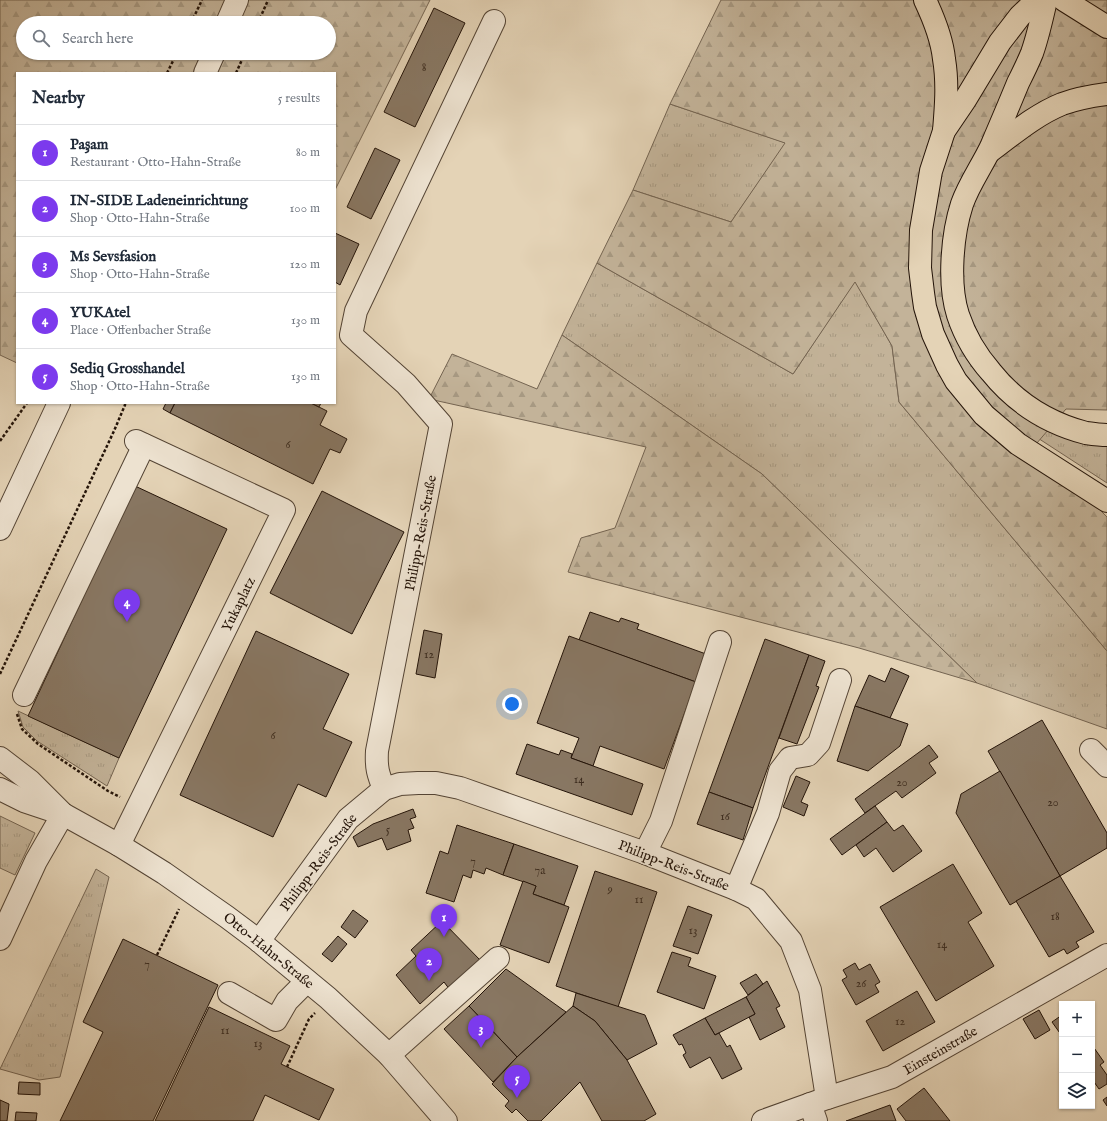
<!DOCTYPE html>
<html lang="en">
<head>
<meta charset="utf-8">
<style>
	:root { --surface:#fff; --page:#f2f2f3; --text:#1f2937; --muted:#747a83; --line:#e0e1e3; --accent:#7c3aed }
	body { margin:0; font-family:"IM FELL English",serif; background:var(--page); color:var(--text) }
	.controls { position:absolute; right:12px; bottom:12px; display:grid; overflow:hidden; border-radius:0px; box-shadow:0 1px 3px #0004 }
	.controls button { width:36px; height:36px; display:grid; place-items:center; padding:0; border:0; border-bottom:1px solid var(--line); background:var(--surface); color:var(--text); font:20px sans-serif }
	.you { position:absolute; left:512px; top:704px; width:14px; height:14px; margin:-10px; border:3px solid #fff; border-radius:50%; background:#1a73e8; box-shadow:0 0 0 6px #1a73e833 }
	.badge { display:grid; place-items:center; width:26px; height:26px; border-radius:50%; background:var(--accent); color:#fff; font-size:13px; font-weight:700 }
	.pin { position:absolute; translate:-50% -33px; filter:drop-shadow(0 1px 2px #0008) }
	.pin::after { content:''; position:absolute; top:21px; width:14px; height:12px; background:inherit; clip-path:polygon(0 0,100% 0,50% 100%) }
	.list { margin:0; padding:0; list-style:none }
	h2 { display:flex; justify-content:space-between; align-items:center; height:52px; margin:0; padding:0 16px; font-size:17px }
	h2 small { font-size:13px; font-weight:400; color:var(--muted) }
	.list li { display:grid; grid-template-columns:26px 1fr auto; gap:12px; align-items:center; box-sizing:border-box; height:56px; padding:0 16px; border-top:1px solid var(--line) }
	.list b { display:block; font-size:15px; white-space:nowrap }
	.list p { margin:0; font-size:13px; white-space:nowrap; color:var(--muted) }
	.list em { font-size:13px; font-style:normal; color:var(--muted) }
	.icon { flex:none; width:22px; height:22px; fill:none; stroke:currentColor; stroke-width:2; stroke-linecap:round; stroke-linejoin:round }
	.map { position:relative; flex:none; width:1107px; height:1121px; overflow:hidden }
	.search { position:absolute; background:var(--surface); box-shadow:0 1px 3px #0004; left:16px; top:16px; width:320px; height:44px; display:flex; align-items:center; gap:10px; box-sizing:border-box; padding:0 14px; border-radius:22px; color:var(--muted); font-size:15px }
	.panel { position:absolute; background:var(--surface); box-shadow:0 1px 3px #0004; left:16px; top:72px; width:320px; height:332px; border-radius:0px }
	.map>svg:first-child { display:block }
	.grass { fill:url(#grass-tufts); stroke:#746451 }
	.forest { fill:url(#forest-firs); stroke:#746451; fill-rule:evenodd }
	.building { fill:#887763; stroke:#241409 }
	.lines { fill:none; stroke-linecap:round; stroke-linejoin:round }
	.minor-casing { stroke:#544434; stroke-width:24 }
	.major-casing { stroke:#241409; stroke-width:24 }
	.highway-casing { stroke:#241409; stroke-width:24 }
	.path { stroke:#241409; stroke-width:2.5; stroke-dasharray:3 2; stroke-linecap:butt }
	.minor { stroke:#ede2d0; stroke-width:22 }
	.major { stroke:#e4d3b6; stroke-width:22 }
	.highway { stroke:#e4d3b6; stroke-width:22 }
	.labels { text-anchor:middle; stroke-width:3; stroke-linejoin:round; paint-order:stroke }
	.number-label { font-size:12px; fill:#3d2d20 }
	.street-label { font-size:14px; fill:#241409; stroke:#ede2d0 }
</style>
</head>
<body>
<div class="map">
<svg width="1107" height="1121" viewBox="0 0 1107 1121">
	<defs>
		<pattern id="grass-tufts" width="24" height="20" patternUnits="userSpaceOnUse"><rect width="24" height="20" fill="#c3b399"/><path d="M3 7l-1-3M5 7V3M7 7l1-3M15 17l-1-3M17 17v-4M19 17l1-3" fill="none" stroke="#a79982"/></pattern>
		<pattern id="forest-firs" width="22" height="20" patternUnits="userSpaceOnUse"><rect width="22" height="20" fill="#c3b399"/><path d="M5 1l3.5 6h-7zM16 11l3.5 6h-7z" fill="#a79982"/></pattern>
	</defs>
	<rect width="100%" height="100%" fill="#e4d3b6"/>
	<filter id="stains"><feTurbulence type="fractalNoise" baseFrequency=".005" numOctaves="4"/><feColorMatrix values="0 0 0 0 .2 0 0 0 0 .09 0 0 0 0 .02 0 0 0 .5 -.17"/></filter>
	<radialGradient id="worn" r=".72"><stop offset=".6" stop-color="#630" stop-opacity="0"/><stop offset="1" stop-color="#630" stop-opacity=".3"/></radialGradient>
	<g class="grass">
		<path d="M670,104l116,39 -55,79 -98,-32z"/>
		<path d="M597,263l196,111 62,-93 37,65 7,56 208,249v78l-130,-46 -215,-209 -200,-139z"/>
		<path d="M977,365l130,78v40l-80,-52z"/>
		<path d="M18,711l101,47 -12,28 -70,-45 -14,-14z"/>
		<path d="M0,816l35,17 -20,42 -15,-7z"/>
		<path d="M96,869l13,8 -49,200 -21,3 -39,-11z"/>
	</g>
	<g class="forest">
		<path d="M0,0h430l-95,190v-117h-318v290l-17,-8zM23,23h306v30h-306z"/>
		<path d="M721,0h386v410l-41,-1 -41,48 68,46 14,14v134l-208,-249 -7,-56 -37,-64 -62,92 -196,-111 36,-73 98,32 54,-79 -115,-39z"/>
		<path d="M562,335l200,139 215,209 -118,-35 -291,-76 13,-34 34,-10 31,-81 -217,-48 23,-45 85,35z"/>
	</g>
	<g class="building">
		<path d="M434,8l31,15 -50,104 -31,-15z"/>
		<path d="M375,148l25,12 -29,59 -24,-12z"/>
		<path d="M335,233l24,11 -19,41 -5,-3z"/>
		<path d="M166,403h9l-5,10 -7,-4z"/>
		<path d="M175,403h136l16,8 -7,14 27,14 -7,14 -10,-4 -17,35 -143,-71z"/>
		<path d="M311,403h10l-2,4z"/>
		<path d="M135,486l92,43 -108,229 -91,-42z"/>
		<path d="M322,491l82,41 -52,102 -82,-41z"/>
		<path d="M590,612l29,10 2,-4 18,6 -2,5 69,25 -10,28 -117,-42z"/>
		<path d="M424,630l18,4 -7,44 -19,-4z"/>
		<path d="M256,631l93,43 -26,55 29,13 -26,55 -28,-13 -25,53 -93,-42z"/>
		<path d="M569,636l127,46 -32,87 -64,-23 -7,20 -22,-8 8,-20 -42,-15z"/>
		<path d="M765,639l44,16 -56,153 -44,-16z"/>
		<path d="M809,655l16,6 -9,25 3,1 -22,57 -18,-6z"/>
		<path d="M891,668l18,8 -19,42 -35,-12 14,-31 16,7z"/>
		<path d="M855,706l53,18 -8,22 -32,25 -31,-10z"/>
		<path d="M1042,720l65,113v15l-47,28 -72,-125z"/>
		<path d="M527,744l32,11 2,-5 11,4 -1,4 72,26 -11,31 -116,-41z"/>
		<path d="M929,745l9,12 -9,6 7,10 -34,25 -6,-7 -31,22 -10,-14z"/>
		<path d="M1000,771l60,105 -50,29 -54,-92 5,-19z"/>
		<path d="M796,776l14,6 -9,20 7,3 -4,11 -21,-9z"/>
		<path d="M709,792l44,16 -10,32 -46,-16z"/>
		<path d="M875,806l12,16 -45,33 -12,-16z"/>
		<path d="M413,809l3,8 -6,2 4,9 -6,2 3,11 -24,9 -5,-12 -24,9 -5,-10 20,-13z"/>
		<path d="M887,822l7,9 9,-6 19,26 -29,21 -17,-24 -12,9 -8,-12z"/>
		<path d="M457,825l57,19 -11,31 -17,-7 -2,6 -11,-4 -2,8 -8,-3 -9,27 -28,-9 14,-42 8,3z"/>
		<path d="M514,844l64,22 -14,39 -31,-11 3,-8 -33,-11z"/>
		<path d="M953,864l29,49 -14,9 26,44 -58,35 -56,-94z"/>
		<path d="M595,871l62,21 -39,115 -62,-21z"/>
		<path d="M1060,876l34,56 -18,10 3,5 -12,7 -3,-5 -15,8 -33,-56z"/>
		<path d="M523,881l13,5 -3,8 36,13 -20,56 -49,-18z"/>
		<path d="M688,906l24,9 -14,39 -25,-8z"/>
		<path d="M353,910l15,11 -13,17 -14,-11z"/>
		<path d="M442,921l39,40 -31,29 -6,-8 -24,22 -24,-29 20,-19 -5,-6z"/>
		<path d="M338,936l9,8 -15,18 -10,-8z"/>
		<path d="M123,939l95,46 -65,136h-93l43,-89 -20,-10z"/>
		<path d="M672,952l19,6 -3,8 28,10 -12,33 -47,-17z"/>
		<path d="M855,963l4,7 11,-6 10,18 -5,3 4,7 -23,13 -14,-25 5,-3 -4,-7z"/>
		<path d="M506,969l60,43 -49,45 -48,-51z"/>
		<path d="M756,974l7,10 -15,11 -8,-12z"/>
		<path d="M767,981l13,25 -4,2 9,19 -25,13 -11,-23 6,-3 -9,-17z"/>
		<path d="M917,991l18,31 -52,29 -17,-30z"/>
		<path d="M576,993l69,22 12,29 -30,16 -32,-39 -22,-15z"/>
		<path d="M746,997l9,17 -40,21 -10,-17z"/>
		<path d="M469,1006l48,51 -24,25 -49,-53z"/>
		<path d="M573,1006l22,15 32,39 29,54 -12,7h-42l-22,-39 -39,39h-13l-12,-12 -4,4 -7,-7 4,-5 -17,-17 25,-27z"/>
		<path d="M209,1007l81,39 -9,18 53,25 -15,31 -54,-25 -12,26h-98z"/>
		<path d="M1039,1010l11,20 -15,9 -12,-20z"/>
		<path d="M1062,1015v21l-10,-14z"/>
		<path d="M705,1018l10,17 4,-2 8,14 3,-2 12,24 -20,10 -12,-22 -20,11 -7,-13 3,-2 -4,-9 -3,1 -6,-10z"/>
		<path d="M1092,1045l12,17 -4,3 7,10v9l-8,5 -7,-10z"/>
		<path d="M19,1082l21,1v12l-22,-1z"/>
		<path d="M924,1088l26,33h-44l-9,-12z"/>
		<path d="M1107,1097v9l-4,-6z"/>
		<path d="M0,1100l9,4 -2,17h-7z"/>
		<path d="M890,1105l6,16h-50z"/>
		<path d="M16,1112l21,1 -1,8h-21z"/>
	</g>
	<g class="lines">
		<defs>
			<g id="minor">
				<path d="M227,23l10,-23"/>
				<path d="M205,73l9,-20"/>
				<path d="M0,529l59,-126"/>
				<path d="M24,695l120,-250"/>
				<path d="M1091,750l16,16"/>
				<path d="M0,758l30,23 30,30"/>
				<path d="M0,789l24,12 39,13 56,31 45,28 63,44 32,24 69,57 61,57 57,66"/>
				<path d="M384,789c-6,-15 -8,-21 -7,-38l64,-327 -35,-40 -55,-49 5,-24 138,-290"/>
				<path d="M119,845l165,-335 -148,-69"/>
				<path d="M645,853l16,-32 59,-179"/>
				<path d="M736,889l32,-76 12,-42 10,-13 18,-3 11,-12 21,-63"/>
				<path d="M0,939l36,-78 27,-47"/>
				<path d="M259,941l89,-122 36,-30 16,-5 18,-1h18l24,5 185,65 91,36 20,10 35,42 19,49 17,108"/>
				<path d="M229,993l47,27 11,-19 20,-20"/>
				<path d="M389,1055l109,-97"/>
				<path d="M810,1104l6,17"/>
				<path d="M763,1121l64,-23 65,-21 215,-122"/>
			</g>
			<path id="major" d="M1064,0l43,27"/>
			<g id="highway">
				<path d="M925,0c9,19 17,39 19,59 4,24 2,48 0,72"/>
				<path d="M1037,0l-17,16 -20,26 -35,58 -21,31 -13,40 -10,59 -1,38 3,25 2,14 8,27 14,31 9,16 28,34 34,29 89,57"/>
				<path d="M1046,0c-4,18 -8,36 -14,53 -4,10 -9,20 -14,30 -9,22 -18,43 -27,64 -9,19 -22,37 -29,57 -10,31 -14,80 -4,111 7,21 18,40 33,57 24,30 57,51 95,61 7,1 14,2 21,2"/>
				<path d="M989,152c23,-17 46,-37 73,-48 14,-5 30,-8 45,-10"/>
			</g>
		</defs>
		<use href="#minor" class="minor-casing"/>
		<use href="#major" class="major-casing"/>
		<use href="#highway" class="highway-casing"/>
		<g class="path">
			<path d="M191,23l11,-23"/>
			<path d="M258,23l10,-23"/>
			<path d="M167,73l10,-20"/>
			<path d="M236,73l9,-20"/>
			<path d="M0,441l27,-38"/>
			<path d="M0,674l114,-243 11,-26v-2"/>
			<path d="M17,714l5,15 16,15 70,47 12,6"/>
			<path d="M157,955l22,-46"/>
			<path d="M287,1067l22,-48 6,-6"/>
		</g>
		<use href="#minor" class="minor"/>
		<use href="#major" class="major"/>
		<use href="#highway" class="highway"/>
	</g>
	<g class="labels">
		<g class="number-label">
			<text x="424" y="71">8</text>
			<text x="288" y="448">6</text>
			<text x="429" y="658">12</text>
			<text x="273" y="739">6</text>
			<text x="579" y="783">14</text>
			<text x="902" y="786">20</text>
			<text x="1053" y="806">20</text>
			<text x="725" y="820">16</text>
			<text x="388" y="833">5</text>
			<text x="473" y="865">7</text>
			<text x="540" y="874">7a</text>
			<text x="610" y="893">9</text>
			<text x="639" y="903">11</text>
			<text x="1055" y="920">18</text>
			<text x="693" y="934">13</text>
			<text x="942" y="948">14</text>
			<text x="147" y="968">7</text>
			<text x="861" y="987">26</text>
			<text x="900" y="1025">12</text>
			<text x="225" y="1034">11</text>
			<text x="258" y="1047">13</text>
		</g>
		<g class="street-label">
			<text transform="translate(420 533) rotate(-79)" y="5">Philipp-Reis-Straße</text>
			<text transform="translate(238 604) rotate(-64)" y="5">Yukaplatz</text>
			<text transform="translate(318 862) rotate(-53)" y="5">Philipp-Reis-Straße</text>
			<text transform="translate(674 865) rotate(21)" y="5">Philipp-Reis-Straße</text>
			<text transform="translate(269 950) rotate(39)" y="5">Otto-Hahn-Straße</text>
			<text transform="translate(940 1050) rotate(-30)" y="5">Einsteinstraße</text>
		</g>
	</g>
	<rect width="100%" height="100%" filter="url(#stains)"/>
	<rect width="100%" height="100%" fill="url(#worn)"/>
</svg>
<div class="controls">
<button>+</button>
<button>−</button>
<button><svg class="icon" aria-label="layers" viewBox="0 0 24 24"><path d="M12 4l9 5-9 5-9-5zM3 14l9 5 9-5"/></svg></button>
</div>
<div class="you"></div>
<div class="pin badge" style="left:444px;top:937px">1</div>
<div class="pin badge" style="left:429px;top:981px">2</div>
<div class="pin badge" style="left:481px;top:1048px">3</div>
<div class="pin badge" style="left:127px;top:622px">4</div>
<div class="pin badge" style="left:517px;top:1098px">5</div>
<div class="search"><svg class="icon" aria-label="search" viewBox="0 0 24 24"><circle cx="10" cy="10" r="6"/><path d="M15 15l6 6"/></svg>Search here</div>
<section class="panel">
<h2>Nearby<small>5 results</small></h2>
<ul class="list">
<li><span class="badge">1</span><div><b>Paşam</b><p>Restaurant · Otto-Hahn-Straße</p></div><em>80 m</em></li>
<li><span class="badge">2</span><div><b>IN-SIDE Ladeneinrichtung</b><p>Shop · Otto-Hahn-Straße</p></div><em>100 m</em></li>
<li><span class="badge">3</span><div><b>Ms Sevsfasion</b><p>Shop · Otto-Hahn-Straße</p></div><em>120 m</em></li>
<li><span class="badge">4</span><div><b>YUKAtel</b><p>Place · Offenbacher Straße</p></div><em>130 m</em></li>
<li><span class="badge">5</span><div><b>Sediq Grosshandel</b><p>Shop · Otto-Hahn-Straße</p></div><em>130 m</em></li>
</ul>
</section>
</div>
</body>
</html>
